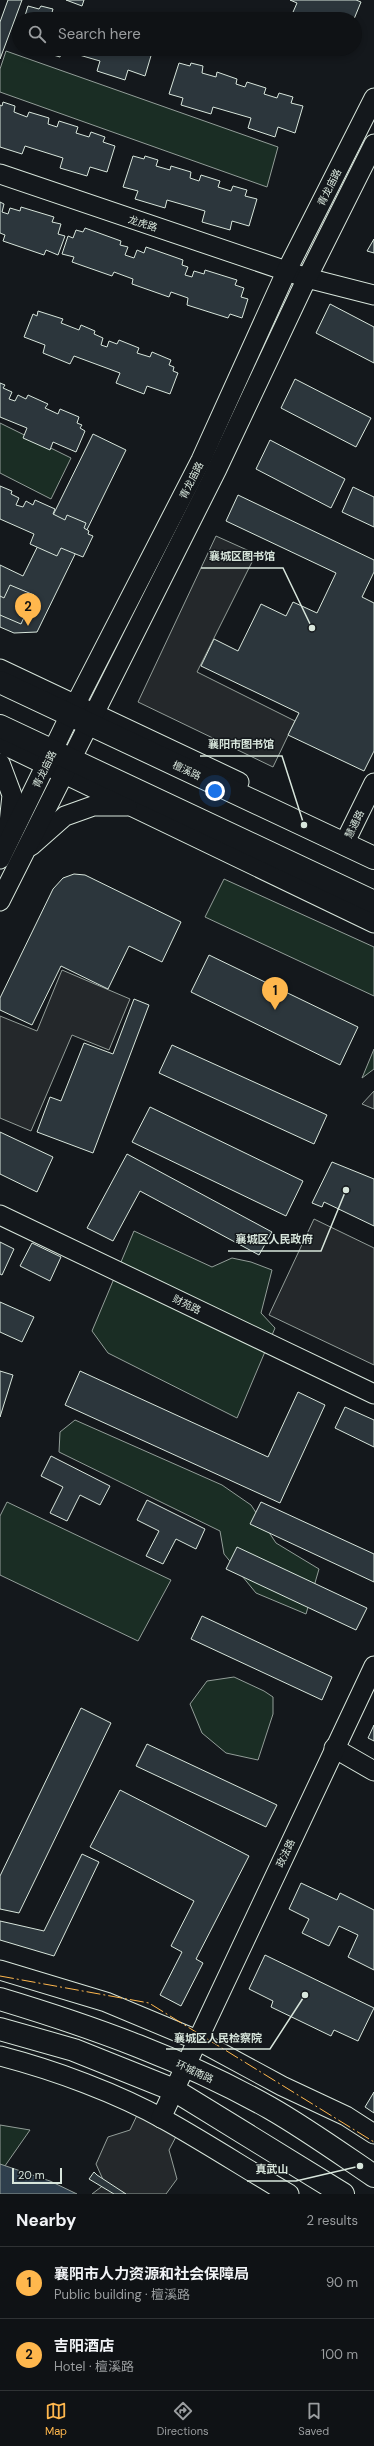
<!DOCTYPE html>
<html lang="en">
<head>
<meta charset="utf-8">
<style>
	:root { --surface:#0f1215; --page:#1d2022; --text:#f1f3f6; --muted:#9b9ea0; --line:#2f3234; --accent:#ffb74d }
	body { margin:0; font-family:"DM Sans","Noto Sans SC",sans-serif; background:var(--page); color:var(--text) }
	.scale { position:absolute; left:12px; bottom:10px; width:50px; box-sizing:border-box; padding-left:4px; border:2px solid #d8e6dc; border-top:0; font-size:11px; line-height:14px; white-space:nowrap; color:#d8e6dc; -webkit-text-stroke:3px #14181c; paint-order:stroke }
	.you { position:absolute; left:215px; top:791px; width:14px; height:14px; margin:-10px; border:3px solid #fff; border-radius:50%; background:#1a73e8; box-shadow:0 0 0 6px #1a73e833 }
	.badge { display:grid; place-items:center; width:26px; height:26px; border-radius:50%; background:var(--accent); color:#111; font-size:13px; font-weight:700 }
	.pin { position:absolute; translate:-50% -33px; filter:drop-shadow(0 1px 2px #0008) }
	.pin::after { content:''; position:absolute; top:21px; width:14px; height:12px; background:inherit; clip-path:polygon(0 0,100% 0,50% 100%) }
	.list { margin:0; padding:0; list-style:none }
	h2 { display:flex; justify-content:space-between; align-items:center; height:52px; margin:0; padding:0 16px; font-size:17px }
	h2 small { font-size:13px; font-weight:400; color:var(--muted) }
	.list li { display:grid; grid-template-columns:26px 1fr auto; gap:12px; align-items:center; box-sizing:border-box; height:72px; padding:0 16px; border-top:1px solid var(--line) }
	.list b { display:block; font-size:15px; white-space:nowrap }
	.list p { margin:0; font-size:13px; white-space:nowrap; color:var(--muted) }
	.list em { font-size:13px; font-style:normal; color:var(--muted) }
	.icon { flex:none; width:22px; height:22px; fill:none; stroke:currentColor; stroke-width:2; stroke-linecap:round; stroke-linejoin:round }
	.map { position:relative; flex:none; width:374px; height:2194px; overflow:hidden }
	.search { position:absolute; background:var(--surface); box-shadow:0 2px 6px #0003; left:12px; right:12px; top:12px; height:44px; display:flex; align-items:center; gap:10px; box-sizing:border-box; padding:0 14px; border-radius:22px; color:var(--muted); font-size:15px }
	.sheet { height:196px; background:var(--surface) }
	nav { display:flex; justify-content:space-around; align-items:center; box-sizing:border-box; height:56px; border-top:1px solid var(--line); background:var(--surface); font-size:11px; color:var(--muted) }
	nav a { display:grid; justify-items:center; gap:2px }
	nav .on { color:var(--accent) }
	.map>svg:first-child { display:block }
	.green { fill:#1a2d24; stroke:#939e99 }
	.parking { fill:#24282b; stroke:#939e99 }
	.water { fill:#2f3f4d; stroke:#939e99 }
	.building { fill:#2c363c; stroke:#d8e6dc }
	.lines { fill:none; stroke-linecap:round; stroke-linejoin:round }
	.minor-casing { stroke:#d8e6dc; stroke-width:21 }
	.major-casing { stroke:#d8e6dc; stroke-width:24 }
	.highway-casing { stroke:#d8e6dc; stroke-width:24 }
	.minor { stroke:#14181c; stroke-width:19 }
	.major { stroke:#14181c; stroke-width:22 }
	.highway { stroke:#14181c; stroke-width:22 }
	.power { stroke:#ffb74d; stroke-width:1; stroke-dasharray:14 3 2 3; stroke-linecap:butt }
	.labels { text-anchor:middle; stroke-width:3; stroke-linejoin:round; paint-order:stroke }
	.street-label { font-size:10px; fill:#d8e6dc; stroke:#14181c }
	.leader { fill:none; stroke:#d8e6dc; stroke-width:1.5 }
	.callout-dot { fill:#d8e6dc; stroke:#14181c; stroke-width:1.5 }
	.callout-label { font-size:11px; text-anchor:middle; font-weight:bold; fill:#d8e6dc; stroke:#14181c; stroke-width:3; stroke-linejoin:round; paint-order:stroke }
</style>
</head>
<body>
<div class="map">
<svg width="374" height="2194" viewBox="0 0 374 2194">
	<rect width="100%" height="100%" fill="#14181c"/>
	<g class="green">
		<path d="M6,51l272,96 -11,40 -267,-95v-23z"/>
		<path d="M0,423l71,35 -20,41 -51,-26z"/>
		<path d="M224,879l150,68v49l-169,-79z"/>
		<path d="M374,1049v20l-12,9z"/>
		<path d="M134,1231l78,36 20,-9 19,4 21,8 -11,43 14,15 -38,90 -129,-65 -16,-22z"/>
		<path d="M75,1420l147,65 29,20 25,38 43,26 -13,45 -50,-21 -32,-39 -4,-23 -161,-79 1,-20z"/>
		<path d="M7,1502l164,78 -33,61 -138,-66v-59z"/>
		<path d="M234,1677l30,14 9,6v17l-15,46 -32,-7 -24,-20 -12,-29 17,-23z"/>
		<path d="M0,2125l30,5 -30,43z"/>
	</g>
	<g class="parking">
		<path d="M216,536l40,18 -59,118 98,49 -22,46 -135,-65z"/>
		<path d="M62,970l68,29 -21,51 -37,-15 -41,96 -31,-13v-102l37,15z"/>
		<path d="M374,1091v18l-12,-5z"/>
		<path d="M314,1219l60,29v117l-105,-50z"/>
		<path d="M140,2109l40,20 -11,21 8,29 -11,15h-74l13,-10 -9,-20 12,-27 22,-7z"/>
	</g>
	<path class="water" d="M0,2164l50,17 27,13h-77z"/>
	<g class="building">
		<path d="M8,0h14l-22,59v-37z"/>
		<path d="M66,0h18l-2,6z"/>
		<path d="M290,0h66l5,2 -7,17h-64l7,-16z"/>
		<path d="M28,6l11,3 2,-3 12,3 -2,7 11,3h-38z"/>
		<path d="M33,49h120l-8,27 -17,-6 -3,10 -28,-9 3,-10 -38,-11 -2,7z"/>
		<path d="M315,49h15l-2,5z"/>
		<path d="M179,63l11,3 1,-3 12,3 -1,7 14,4 1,-5 20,7 -1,5 9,3 2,-5 19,6 -2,6 13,4 2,-5 14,4 -2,6 12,3 -8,27 -17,-6 -3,10 -27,-9 3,-10 -38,-11 -2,7 -30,-9 2,-7 -14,-4z"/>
		<path d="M3,102l12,4 -1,6 13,5 2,-5 20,6 -1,6 9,3 2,-6 19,6 -2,6 13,4 2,-5 14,5 -2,5 12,4 -8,26 -17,-5 -3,9 -27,-8 3,-10 -38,-12 -3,8 -22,-7v-42l2,1z"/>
		<path d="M133,156l11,3 1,-3 13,4 -2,6 14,4 1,-4 20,6 -1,6 9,3 2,-6 19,6 -2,6 13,4 2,-5 14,4 -2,6 12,3 -8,27 -17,-5 -2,9 -28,-8 3,-11 -38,-11 -2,8 -30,-9 3,-8 -15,-4z"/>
		<path d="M0,202l4,2 -2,8 6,2 2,-6 10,3 1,-4 33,10 -2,5 9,2 -3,10 7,2 -7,19 -12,-5 -2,5 -41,-14 2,-6 -5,-2z"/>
		<path d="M85,228l36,13 -1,4 8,2 -3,8 9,3 3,-8 7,3 2,-6 37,13 -1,5 6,2 -3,8 7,2 2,-6 10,3 1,-4 32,10 -2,5 9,3 -3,9 7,2 -6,19 -12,-4 -2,4 -41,-13 1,-7 -17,-6 -2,5 -37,-13 1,-5 -19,-7 -2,4 -40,-14 2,-5 -12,-3 6,-18 5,2 3,-8 7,2z"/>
		<path d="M374,239v14l-7,-2z"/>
		<path d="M330,304l44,23v36l-58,-30z"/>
		<path d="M38,311l25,8 -2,4 18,7 2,-5 14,6 -1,3 9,4 -2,7 6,2 2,-6 8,3 2,-4 20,8 -2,5 13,4 2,-5 19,8 -2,5 5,2 -1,4 5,2 -8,21 -23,-8 -3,8 -28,-11 4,-10 -46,-17 -4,8 -27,-11 2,-8 -21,-8 9,-23 4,2z"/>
		<path d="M295,379l76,39 -15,29 -75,-39z"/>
		<path d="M0,383l5,2 -2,3 9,4 -3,7 6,2 3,-6 8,4 2,-4 20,9 -3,4 13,6 2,-5 19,8 -2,6 5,2 -2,3 5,3 -9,21 -23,-10 -3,8 -27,-12 4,-10 -27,-11z"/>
		<path d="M93,434l33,16 -89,182 -23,1 -14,-6v-62l23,11z"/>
		<path d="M270,440l75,39 -14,29 -75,-39z"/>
		<path d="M0,486l12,5 -1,3 8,4 -3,7 7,2 3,-6 7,4 2,-5 20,9 -2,5 12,6 2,-5 19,8 -2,5 5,3 -1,3 5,2 -10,21 -22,-9 -4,8 -27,-12 4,-10 -34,-15z"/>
		<path d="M353,487l21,10v30l-32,-15z"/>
		<path d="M238,495l136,65v12l-12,25 12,6v148l-10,20 -76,-36 11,-22 -98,-47 13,-27 24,12 23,-47 25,12 7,-14 24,11 19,-40 -110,-52z"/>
		<path d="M10,585l24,10 -13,29 -21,-9v-19l4,2z"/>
		<path d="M74,874l11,1 96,47 -19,40 -33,-16 -21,43 -47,-23 -29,59 -32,-15v-12l53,-109 10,-11z"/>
		<path d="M209,955l149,72 -18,38 -149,-73z"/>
		<path d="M134,999l15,6 -56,148 -56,-21 13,-35 11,4 23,-58 29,11z"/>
		<path d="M172,1045l155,70 -13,29 -155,-71z"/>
		<path d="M150,1107l153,74 -17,35 -154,-74z"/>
		<path d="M0,1132l53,25 -16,35 -37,-18z"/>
		<path d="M127,1154l145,78 -13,23 -119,-64 -27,50 -26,-13z"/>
		<path d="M332,1162l42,17v47l-50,-24 -2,5 -10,-4z"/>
		<path d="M0,1242l14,7 -12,26 -2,-1z"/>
		<path d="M32,1243l29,14 -11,24 -30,-15z"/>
		<path d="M0,1302l34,15 -12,25 -22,-10z"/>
		<path d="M0,1371l13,4 -13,42z"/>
		<path d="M80,1371l188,86 30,-65 27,13 -45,98 -215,-98z"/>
		<path d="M345,1407l29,13v27l-39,-19z"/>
		<path d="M51,1456l59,30 -10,19 -20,-10 -13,26 -17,-8 13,-26 -22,-11z"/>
		<path d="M147,1500l58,29 -9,20 -20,-10 -13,25 -17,-8 13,-25 -22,-11z"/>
		<path d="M261,1502l113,52v28l-124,-58z"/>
		<path d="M237,1547l130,61 -11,22 -130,-61z"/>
		<path d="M202,1616l130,61 -10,23 -131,-61z"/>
		<path d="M81,1708l30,15 -92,190 -19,-4v-33z"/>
		<path d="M374,1725v16l-6,-3z"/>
		<path d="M147,1744l130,61 -11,22 -130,-61z"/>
		<path d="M120,1790l129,66 -53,103 7,4 -22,43 -21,-11 22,-43 -11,-6 23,-45 -104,-54z"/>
		<path d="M82,1854l17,8 -45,94 -54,-16v-19l44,10z"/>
		<path d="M301,1883l36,17 3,-7 34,17v60l-26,-13 10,-22 -19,-9 -10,20 -27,-13 7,-14 -20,-10z"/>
		<path d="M265,1955l109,53 -16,33 -24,-11 -3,6 -60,-29 2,-6 -24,-12z"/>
		<path d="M374,2092v21l-9,-6z"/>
		<path d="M94,2172l3,3 29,19h-12l-25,-15z"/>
	</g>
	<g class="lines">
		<defs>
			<g id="minor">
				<path d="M0,174l307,104 67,17"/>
				<path d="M0,669l239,113"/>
				<path d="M0,743l374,180"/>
				<path d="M0,763l12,32 -4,38"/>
				<path d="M344,844l30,-61"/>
				<path d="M31,846l34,-30 28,-10h34"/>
				<path d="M0,859l70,-144 131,-255 86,-190 87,-172"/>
				<path d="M0,901l217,-432 90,-191 67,-134"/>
				<path d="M0,1215l374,179"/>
				<path d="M334,1748l40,23"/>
				<path d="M0,1970l106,32 91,38 85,46 64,30 28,18"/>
				<path d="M0,2056c54,14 117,37 167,65 41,23 81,49 122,73"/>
				<path d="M161,2118l213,-452"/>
			</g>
			<g id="major">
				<path d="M0,682l374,176"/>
				<path d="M0,726l374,176"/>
			</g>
			<g id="highway">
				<path d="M0,1999c93,28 185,61 270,109 35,20 70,45 104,68"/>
				<path d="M0,2029l74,21 100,40 169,104"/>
			</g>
		</defs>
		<use href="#minor" class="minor-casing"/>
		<use href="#major" class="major-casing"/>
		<use href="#highway" class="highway-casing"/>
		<use href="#minor" class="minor"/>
		<use href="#major" class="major"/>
		<use href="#highway" class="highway"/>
		<path class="power" d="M0,1976l149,27 225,139"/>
	</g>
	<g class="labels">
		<g class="street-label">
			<text transform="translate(329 187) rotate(-63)" y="4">青龙庙路</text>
			<text transform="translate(143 223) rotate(18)" y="4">龙虎路</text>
			<text transform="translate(191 480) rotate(-63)" y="4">青龙庙路</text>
			<text transform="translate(44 769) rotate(-64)" y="4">青龙庙路</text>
			<text transform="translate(187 770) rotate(25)" y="4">檀溪路</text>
			<text transform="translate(354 824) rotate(-64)" y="4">慧通路</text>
			<text transform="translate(187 1304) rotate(26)" y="4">财苑路</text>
			<text transform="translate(285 1853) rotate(-65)" y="4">政法路</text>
			<text transform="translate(195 2071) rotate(25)" y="4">环城南路</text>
		</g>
	</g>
	<path class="leader" d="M312 628L283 568H201M304 825L282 756H200M346 1190L321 1251H228M305 1995L270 2049H166M360 2166L296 2181H247"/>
	<g class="callout-dot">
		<circle cx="312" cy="628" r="4"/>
		<circle cx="304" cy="825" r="4"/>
		<circle cx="346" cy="1190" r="4"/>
		<circle cx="305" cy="1995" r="4"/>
		<circle cx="360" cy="2166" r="4"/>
	</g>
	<g class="callout-label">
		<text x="242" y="560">襄城区图书馆</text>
		<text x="241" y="748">襄阳市图书馆</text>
		<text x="274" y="1243">襄城区人民政府</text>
		<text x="218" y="2042">襄城区人民检察院</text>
		<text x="272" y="2173">真武山</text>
	</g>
</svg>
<div class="scale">20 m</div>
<div class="you"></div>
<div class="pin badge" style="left:275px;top:1010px">1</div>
<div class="pin badge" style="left:28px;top:626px">2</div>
<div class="search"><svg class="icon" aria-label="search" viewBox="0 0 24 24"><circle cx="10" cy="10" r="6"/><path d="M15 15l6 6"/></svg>Search here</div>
</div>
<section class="sheet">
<h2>Nearby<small>2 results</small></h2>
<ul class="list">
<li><span class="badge">1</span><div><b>襄阳市人力资源和社会保障局</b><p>Public building · 檀溪路</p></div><em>90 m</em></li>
<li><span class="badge">2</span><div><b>吉阳酒店</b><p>Hotel · 檀溪路</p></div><em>100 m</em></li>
</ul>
</section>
<nav>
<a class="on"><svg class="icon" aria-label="map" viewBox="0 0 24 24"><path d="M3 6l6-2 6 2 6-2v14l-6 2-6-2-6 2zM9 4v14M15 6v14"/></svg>Map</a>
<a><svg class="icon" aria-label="directions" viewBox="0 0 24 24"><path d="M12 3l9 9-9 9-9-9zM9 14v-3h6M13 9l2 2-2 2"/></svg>Directions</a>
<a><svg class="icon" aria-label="saved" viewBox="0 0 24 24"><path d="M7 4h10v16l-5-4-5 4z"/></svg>Saved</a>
</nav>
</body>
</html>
